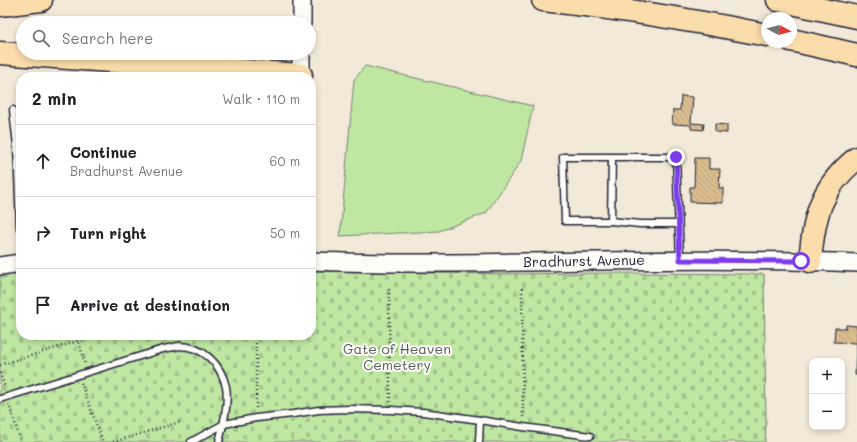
<!DOCTYPE html>
<html lang="en">
<head>
<meta charset="utf-8">
<style>
	:root { --surface:#fff; --page:#f2f2f2; --text:#202124; --muted:#757577; --line:#e0e0e0 }
	body { margin:0; font-family:Mali,sans-serif; background:var(--page); color:var(--text) }
	.controls { position:absolute; right:12px; bottom:12px; display:grid; overflow:hidden; border-radius:8px; box-shadow:0 2px 6px #0003 }
	.controls button { width:36px; height:36px; display:grid; place-items:center; padding:0; border:0; border-bottom:1px solid var(--line); background:var(--surface); color:var(--text); font:20px sans-serif }
	.compass { position:absolute; left:761px; top:12px; width:36px; height:36px; border-radius:50%; background:var(--surface); box-shadow:0 2px 6px #0003; rotate:97deg }
	.stop { position:absolute; width:12px; height:12px; margin:-9px; border:3px solid #7c3aed; border-radius:50%; background:#fff }
	.stop.end { background:#7c3aed; border-color:#fff; box-shadow:0 1px 4px #0008 }
	.list { margin:0; padding:0; list-style:none }
	h2 { display:flex; justify-content:space-between; align-items:center; height:52px; margin:0; padding:0 16px; font-size:17px }
	h2 small { font-size:13px; font-weight:400; color:var(--muted) }
	.list li { display:grid; grid-template-columns:26px 1fr auto; gap:12px; align-items:center; box-sizing:border-box; height:72px; padding:0 16px; border-top:1px solid var(--line) }
	.list b { display:block; font-size:15px; white-space:nowrap }
	.list p { margin:0; font-size:13px; white-space:nowrap; color:var(--muted) }
	.list em { font-size:13px; font-style:normal; color:var(--muted) }
	.icon { flex:none; width:22px; height:22px; fill:none; stroke:currentColor; stroke-width:2; stroke-linecap:round; stroke-linejoin:round }
	.map { position:relative; flex:none; width:857px; height:442px; overflow:hidden }
	.search { position:absolute; background:var(--surface); box-shadow:0 2px 6px #0003; left:16px; top:16px; width:300px; height:44px; display:flex; align-items:center; gap:10px; box-sizing:border-box; padding:0 14px; border-radius:22px; color:var(--muted); font-size:15px }
	.panel { position:absolute; background:var(--surface); box-shadow:0 2px 6px #0003; left:16px; top:72px; width:300px; height:268px; border-radius:16px }
	.map>svg:first-child { display:block }
	.cemetery { fill:url(#cemetery-stones); stroke:#70846e }
	.garden { fill:#bfe7a2; stroke:#70846e }
	.building { fill:url(#building-back-hatch); stroke:#22223b }
	.lines { fill:none; stroke-linecap:round; stroke-linejoin:round }
	.service-casing { stroke:#22223b; stroke-width:9 }
	.secondary-casing { stroke:#22223b; stroke-width:20 }
	.motorway-casing { stroke:#22223b; stroke-width:25 }
	.path { stroke:#22223b; stroke-width:2.5; stroke-dasharray:1 3; stroke-linecap:butt }
	.service { stroke:#fdfcf7; stroke-width:6 }
	.secondary { stroke:#fdfcf7; stroke-width:17 }
	.motorway { stroke:#fbddab; stroke-width:22 }
	.route { stroke:#7c3aed; stroke-width:5 }
	.labels { text-anchor:middle; stroke-width:4; stroke-linejoin:round; paint-order:stroke }
	.street-label { font-size:14px; fill:#22223b; stroke:#fdfcf7 }
	.park-label { font-size:14px; fill:#515d5a; stroke:#fdfcf7 }
</style>
</head>
<body>
<div class="map">
<svg width="857" height="442" viewBox="0 0 857 442">
	<defs>
		<pattern id="cemetery-stones" width="16" height="16" patternUnits="userSpaceOnUse"><rect width="16" height="16" fill="#bfe7a2"/><path d="M2 7V4a2 2 0 0 1 4 0v3zM10 15v-3a2 2 0 0 1 4 0v3z" fill="#a4c68c"/></pattern>
		<pattern id="building-back-hatch" width="6" height="6" patternUnits="userSpaceOnUse"><rect width="6" height="6" fill="#dabd8e"/><path d="M-1 5l2 2M0 0l6 6M5-1l2 2" fill="none" stroke="#bba27b"/></pattern>
	</defs>
	<rect width="100%" height="100%" fill="#f2e9d8"/>
	<filter id="ink" filterUnits="userSpaceOnUse"><feTurbulence type="fractalNoise" baseFrequency=".025" numOctaves="2"/><feDisplacementMap in="SourceGraphic" scale="8" xChannelSelector="R" yChannelSelector="G"/><feConvolveMatrix kernelMatrix="1 2 1 2 8 2 1 2 1" color-interpolation-filters="sRGB"/></filter>
	<g filter="url(#ink)">
		<path class="cemetery" d="M311,271l187,3 116,-1 150,1 2,149 -1,19h-765v-165l21,-3v61h290z"/>
		<path class="garden" d="M365,66l168,40 -12,55 -35,52 -47,18 -99,5 14,-156z"/>
		<g class="building">
			<path d="M681,96l12,1 -2,26 13,1 -1,6 -12,-1v-4l-19,-1 1,-14h7z"/>
			<path d="M715,124l12,1v8l-12,-1z"/>
			<path d="M695,158h14v11h11l-1,19h4v15l-33,-1v-15h4z"/>
			<path d="M846,325l11,1v49h-2l1,-32 -22,-1 1,-14h11z"/>
		</g>
		<g class="lines">
			<defs>
				<g id="service">
					<path d="M13,110l4,36 3,82"/>
					<path d="M612,157l-1,64h-46l-2,-64h113l4,102"/>
					<path d="M611,221l29,3h38"/>
					<path d="M0,399l163,-50c5,-1 11,-2 16,-3 24,0 42,18 47,41 3,15 -3,40 -7,55"/>
					<path d="M191,442l33,-18 32,-6 37,-4 26,-4 29,-1 43,1 32,2 57,8 43,7 67,9"/>
					<path d="M479,442l1,-22"/>
				</g>
				<g id="secondary">
					<path d="M302,23v-23"/>
					<path d="M301,77v-24"/>
					<path d="M311,261c30,1 60,2 90,2 152,0 304,-6 456,0"/>
					<path d="M0,266l21,-3"/>
				</g>
				<g id="motorway">
					<path d="M543,0c75,8 150,20 224,35"/>
					<path d="M778,0l79,17"/>
					<path d="M0,5l41,-5"/>
					<path d="M791,40l66,15"/>
					<path d="M0,53l301,22"/>
					<path d="M810,261c4,-45 10,-73 47,-103"/>
				</g>
			</defs>
			<use href="#service" class="service-casing"/>
			<use href="#secondary" class="secondary-casing"/>
			<use href="#motorway" class="motorway-casing"/>
			<g class="path">
				<path d="M522,288l1,131"/>
				<path d="M389,289l1,113"/>
				<path d="M77,335l8,29"/>
				<path d="M256,335v74"/>
				<path d="M0,365l98,-30"/>
				<path d="M0,373l5,15"/>
				<path d="M81,383l22,59"/>
				<path d="M9,404l12,38"/>
				<path d="M113,442l67,-20"/>
			</g>
			<use href="#service" class="service"/>
			<use href="#secondary" class="secondary"/>
			<use href="#motorway" class="motorway"/>
		</g>
	</g>
	<g class="lines" filter="url(#ink)">
		<path class="route" d="M676,157l4,103 121,1"/>
	</g>
	<g class="labels">
		<g class="street-label">
			<text transform="translate(584 261) rotate(-1)" y="5">Bradhurst Avenue</text>
		</g>
		<g class="park-label">
			<text x="397" y="354">Gate of Heaven<tspan x="397" dy="16">Cemetery</tspan></text>
		</g>
	</g>
</svg>
<div class="controls">
<button>+</button>
<button>−</button>
</div>
<svg class="compass" viewBox="-18 -18 36 36"><path d="M0-13l5 13h-10z" fill="#e53935"/><path d="M0 13l5-13h-10z" fill="#757577"/></svg>
<div class="stop" style="left:801px;top:261px"></div>
<div class="stop end" style="left:676px;top:157px"></div>
<div class="search"><svg class="icon" aria-label="search" viewBox="0 0 24 24"><circle cx="10" cy="10" r="6"/><path d="M15 15l6 6"/></svg>Search here</div>
<section class="panel">
<h2>2 min<small>Walk · 110 m</small></h2>
<ul class="list">
<li><svg class="icon" aria-label="ahead" viewBox="0 0 24 24"><path d="M12 20V5M6 11l6-6 6 6"/></svg><div><b>Continue</b><p>Bradhurst Avenue</p></div><em>60 m</em></li>
<li><svg class="icon" aria-label="right" viewBox="0 0 24 24"><path d="M7 20v-9h11M14 6l5 5-5 5"/></svg><div><b>Turn right</b></div><em>50 m</em></li>
<li><svg class="icon" aria-label="arrive" viewBox="0 0 24 24"><path d="M6 21V4h12l-3 4 3 4H6"/></svg><div><b>Arrive at destination</b></div></li>
</ul>
</section>
</div>
</body>
</html>
